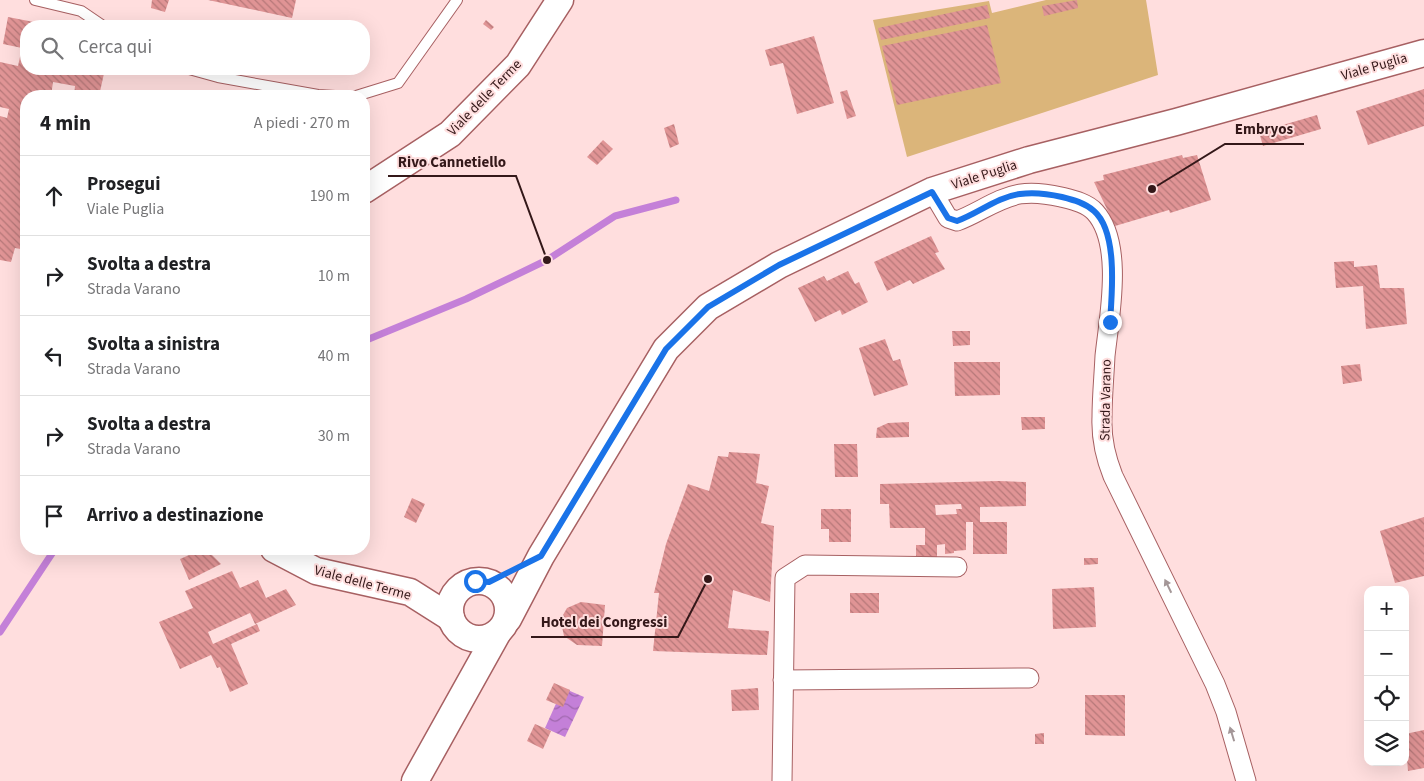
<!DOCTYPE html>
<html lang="it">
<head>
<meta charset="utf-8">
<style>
	:root { --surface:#fff; --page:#f2f2f2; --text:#202124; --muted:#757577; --line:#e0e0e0 }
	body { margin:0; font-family:"Source Sans 3",sans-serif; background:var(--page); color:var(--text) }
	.controls { position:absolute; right:15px; bottom:15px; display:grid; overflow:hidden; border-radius:10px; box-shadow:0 5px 20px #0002 }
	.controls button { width:45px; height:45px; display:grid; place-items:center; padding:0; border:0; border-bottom:1px solid var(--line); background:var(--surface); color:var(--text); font:25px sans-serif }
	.stop { position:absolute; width:15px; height:15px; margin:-11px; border:4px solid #1a73e8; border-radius:50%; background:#fff }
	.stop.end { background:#1a73e8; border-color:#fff; box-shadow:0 1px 5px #0008 }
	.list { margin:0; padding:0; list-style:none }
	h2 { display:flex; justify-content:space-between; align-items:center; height:65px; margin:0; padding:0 20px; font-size:21px }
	h2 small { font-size:16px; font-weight:400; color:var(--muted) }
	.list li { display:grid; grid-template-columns:32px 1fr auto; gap:15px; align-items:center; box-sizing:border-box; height:80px; padding:0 20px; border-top:1px solid var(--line) }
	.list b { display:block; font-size:19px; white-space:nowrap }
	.list p { margin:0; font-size:16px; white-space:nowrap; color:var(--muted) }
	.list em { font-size:16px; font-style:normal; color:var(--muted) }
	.icon { flex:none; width:28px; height:28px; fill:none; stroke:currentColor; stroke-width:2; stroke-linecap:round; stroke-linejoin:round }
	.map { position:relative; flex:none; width:1424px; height:781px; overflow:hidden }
	.search { position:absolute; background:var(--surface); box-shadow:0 5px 20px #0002; left:20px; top:20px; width:350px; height:55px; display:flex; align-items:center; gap:12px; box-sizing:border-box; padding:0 18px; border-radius:20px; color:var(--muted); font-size:19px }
	.panel { position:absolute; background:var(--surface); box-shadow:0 5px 20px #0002; left:20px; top:90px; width:350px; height:465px; border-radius:20px }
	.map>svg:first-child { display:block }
	.park { fill:#dbb57a }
	.water { fill:url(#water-waves) }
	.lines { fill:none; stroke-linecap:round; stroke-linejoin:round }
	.stream { stroke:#c480d8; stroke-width:7 }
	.building { fill:url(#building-back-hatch); fill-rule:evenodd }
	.lane-casing { stroke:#a76062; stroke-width:12 }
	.street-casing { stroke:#a76062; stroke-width:21 }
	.secondary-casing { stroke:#a76062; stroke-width:29 }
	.lane { stroke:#fff; stroke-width:10 }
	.street { stroke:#fff; stroke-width:19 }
	.secondary { stroke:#fff; stroke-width:26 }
	.oneway { fill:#a49798 }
	.route { stroke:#1a73e8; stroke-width:6 }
	.labels { text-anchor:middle; stroke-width:4; stroke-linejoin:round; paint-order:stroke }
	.street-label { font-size:14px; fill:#341819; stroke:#ffdede }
	.leader { fill:none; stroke:#341819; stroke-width:2 }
	.callout-dot { fill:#341819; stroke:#ffdede; stroke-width:2 }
	.callout-label { font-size:15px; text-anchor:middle; font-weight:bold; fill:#341819; stroke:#ffdede; stroke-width:4; stroke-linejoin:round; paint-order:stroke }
</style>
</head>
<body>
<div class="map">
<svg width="1424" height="781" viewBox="0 0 1424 781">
	<defs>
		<pattern id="water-waves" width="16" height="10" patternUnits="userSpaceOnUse" patternTransform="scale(1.25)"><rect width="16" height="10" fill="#c480d8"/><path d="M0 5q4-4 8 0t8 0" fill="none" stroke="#a068ae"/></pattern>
		<pattern id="building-back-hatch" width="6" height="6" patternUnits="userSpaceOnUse" patternTransform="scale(1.25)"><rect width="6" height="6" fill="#e09495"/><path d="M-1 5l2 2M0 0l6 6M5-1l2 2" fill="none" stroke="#b67879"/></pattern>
	</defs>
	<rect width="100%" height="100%" fill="#ffdede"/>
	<path class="park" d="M1046,0h100l12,75 -251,82 -34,-137 116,-19 3,12z"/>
	<path class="water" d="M563,688l21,9 -19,40 -20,-9z"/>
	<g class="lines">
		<g class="stream">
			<path d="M364,341l102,-42 81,-39 68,-44 61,-16"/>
			<path d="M0,632l55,-83"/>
		</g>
	</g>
	<g class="building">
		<path d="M152,0h17l-4,12 -14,-4z"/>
		<path d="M208,0h88l-4,18z"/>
		<path d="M1077,0l1,8 -34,8 -2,-10z"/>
		<path d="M987,5l3,13 -109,22 -3,-12z"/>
		<path d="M8,17l41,8 -23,1v43h79l-6,27h-25l1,-10 -22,-4 -2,14h-25v154l-11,-2 -4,14 -11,-2v-144l7,2 2,-9 -9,-2v-45l18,4 4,-18 -19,-4z"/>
		<path d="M486,20l8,7 -3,3 -8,-6z"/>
		<path d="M987,25l14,58 -104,22 -15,-59z"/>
		<path d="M814,36l20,67 -37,11 -14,-51 -13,3 -5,-16z"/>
		<path d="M1424,89v37l-56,19 -12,-34z"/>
		<path d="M847,90l9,26 -9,3 -7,-27z"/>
		<path d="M1317,115l4,14 -58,17 -4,-14z"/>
		<path d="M674,124l5,20 -9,4 -6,-20z"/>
		<path d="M603,140l10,9 -16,16 -10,-8z"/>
		<path d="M1182,155l1,3 14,-3 14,45 -41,13 -1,-3 -54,16 -21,-44 10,-2 -1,-5z"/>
		<path d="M931,236l8,16 -4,1 10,16 -32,15 -3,-4 -23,11 -13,-29z"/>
		<path d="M1354,261v6l23,-2 3,23h24l3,36 -41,5 -3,-43 -27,2 -2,-26z"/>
		<path d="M848,271l7,13 4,-2 9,20 -26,13 -2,-5 -25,12 -17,-34 26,-12 3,5z"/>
		<path d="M952,331h18v14l-17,1z"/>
		<path d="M885,339l8,22 7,-2 8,26 -34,11 -15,-48z"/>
		<path d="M954,362h46v33l-45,1z"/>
		<path d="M1360,364l2,17 -19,3 -2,-18z"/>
		<path d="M1021,417h24v12l-23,1z"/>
		<path d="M909,422v15l-33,1 1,-10 11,-5z"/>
		<path d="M834,444h23l1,33h-23z"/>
		<path d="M729,452l31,2 -4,29 13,3 -8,37 13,3 -4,76 -37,-12 -5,38 41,3 -2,24 -114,-4 6,-58h-5l12,-49 22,-60 21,7 9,-35 10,1z"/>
		<path d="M999,481l27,1v24l-46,1v15h27v32h-34v-32h-7v28l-12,1v2l-9,1v-10l-8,1v17h-21v-17h9v-17h-35l-1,-24h-9v-20zM961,504l1,5h-6l1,5 -21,1 -1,-10z"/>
		<path d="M412,498l13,6 -9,19 -12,-6z"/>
		<path d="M821,509h30v33h-22v-13h-8z"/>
		<path d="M1424,517v59l-29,7 -15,-52z"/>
		<path d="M203,549h3l15,15 -32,16 -9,-21z"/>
		<path d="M1084,558h14v6l-14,1z"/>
		<path d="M232,571l8,17 18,-8 8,18 20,-9 10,16 -41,19 -5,-11 -42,19 5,12 44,-20 3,7 -29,13 17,40 -18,8 -10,-25 -3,1 -6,-13 -31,14 -21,-47 34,-14 -8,-17z"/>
		<path d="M1094,587l2,40 -43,2 -1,-40z"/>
		<rect x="850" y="593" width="29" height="20"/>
		<path d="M581,602l24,3 -3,41 -25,-1 -13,-9 -3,-14 2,-7 4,-7z"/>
		<path d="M554,683l16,7 -7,17 -17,-7z"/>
		<path d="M758,688l1,22 -27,1 -1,-21z"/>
		<path d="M1085,695h40v41l-40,-1z"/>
		<path d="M535,724l16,7 -8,18 -16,-8z"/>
		<path d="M1424,730v38l-16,3 -3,-37z"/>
		<path d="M1044,733v11h-9v-10z"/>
	</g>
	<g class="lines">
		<defs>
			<g id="lane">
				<path d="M35,0l46,11 22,15"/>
				<path d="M189,69l29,8 100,18 17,1"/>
				<path d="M356,96l42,-13 59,-83"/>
			</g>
			<g id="street">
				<path d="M932,191l16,27 9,3c22,-8 40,-23 63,-27 13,-2 28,0 41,3 12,3 26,6 34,15 29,32 14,106 10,144 -1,21 -3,41 -3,61 -1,22 3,39 11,59l102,208 11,28 20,69"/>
				<path d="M783,680l246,-2"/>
				<path d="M782,781l3,-203 20,-13 152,2"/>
			</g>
			<g id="secondary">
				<path d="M364,190l86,-56 68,-69 42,-65"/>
				<path d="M274,549l42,22 94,21 41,26"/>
				<circle cx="479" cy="610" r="29"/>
				<path d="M508,619l33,-63 125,-207 42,-42 71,-42 153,-74 97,-31 147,-38 248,-69"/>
				<path d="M415,781l82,-147"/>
			</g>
		</defs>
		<use href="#lane" class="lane-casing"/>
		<use href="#street" class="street-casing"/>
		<use href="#secondary" class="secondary-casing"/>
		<use href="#lane" class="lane"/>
		<use href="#street" class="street"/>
		<use href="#secondary" class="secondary"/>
	</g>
	<defs><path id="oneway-solid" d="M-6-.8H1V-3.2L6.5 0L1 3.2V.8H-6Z" transform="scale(1.25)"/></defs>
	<g class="oneway">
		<use href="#oneway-solid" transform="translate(1168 586) rotate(-116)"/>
		<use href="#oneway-solid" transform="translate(1232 734) rotate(-107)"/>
	</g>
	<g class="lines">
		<path class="route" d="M475,581l14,1 52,-26 125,-207 42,-42 71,-42 153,-73 16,26 9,3c22,-8 40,-24 63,-27 14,-2 29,0 42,3 12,3 23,6 32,14 24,21 18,82 16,111"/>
	</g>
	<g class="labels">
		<g class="street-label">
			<text transform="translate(1374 66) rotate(-16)" y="5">Viale Puglia</text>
			<text transform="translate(484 97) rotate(-46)" y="5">Viale delle Terme</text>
			<text transform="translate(984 174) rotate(-18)" y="5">Viale Puglia</text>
			<text transform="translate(1105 400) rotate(-89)" y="5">Strada Varano</text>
			<text transform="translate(363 582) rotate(15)" y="5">Viale delle Terme</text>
		</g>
	</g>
	<path class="leader" d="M1152 189L1225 144H1304M547 260L516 176H388M708 579L678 637H531"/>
	<g class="callout-dot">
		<circle cx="1152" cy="189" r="5"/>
		<circle cx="547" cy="260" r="5"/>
		<circle cx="708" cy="579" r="5"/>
	</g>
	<g class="callout-label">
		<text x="1264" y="134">Embryos</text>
		<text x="452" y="167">Rivo Cannetiello</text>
		<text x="604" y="627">Hotel dei Congressi</text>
	</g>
</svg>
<div class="controls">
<button>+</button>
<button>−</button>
<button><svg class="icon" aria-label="locate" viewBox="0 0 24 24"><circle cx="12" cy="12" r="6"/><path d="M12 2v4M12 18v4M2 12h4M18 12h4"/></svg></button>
<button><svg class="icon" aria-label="layers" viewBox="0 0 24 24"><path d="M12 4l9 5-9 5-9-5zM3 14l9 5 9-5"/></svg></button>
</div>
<div class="stop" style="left:475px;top:581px"></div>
<div class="stop end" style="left:1110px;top:322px"></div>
<div class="search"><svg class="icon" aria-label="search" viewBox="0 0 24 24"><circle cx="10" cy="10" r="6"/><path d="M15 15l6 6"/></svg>Cerca qui</div>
<section class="panel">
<h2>4 min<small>A piedi · 270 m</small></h2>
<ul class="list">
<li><svg class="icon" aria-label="ahead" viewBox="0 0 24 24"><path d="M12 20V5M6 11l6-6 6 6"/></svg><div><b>Prosegui</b><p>Viale Puglia</p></div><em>190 m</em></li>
<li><svg class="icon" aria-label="right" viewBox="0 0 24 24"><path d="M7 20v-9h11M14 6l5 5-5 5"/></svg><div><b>Svolta a destra</b><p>Strada Varano</p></div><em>10 m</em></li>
<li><svg class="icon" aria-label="left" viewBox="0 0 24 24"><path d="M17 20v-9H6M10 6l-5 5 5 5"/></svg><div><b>Svolta a sinistra</b><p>Strada Varano</p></div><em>40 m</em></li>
<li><svg class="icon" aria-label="right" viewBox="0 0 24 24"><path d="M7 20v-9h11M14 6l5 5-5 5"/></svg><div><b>Svolta a destra</b><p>Strada Varano</p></div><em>30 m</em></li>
<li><svg class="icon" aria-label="arrive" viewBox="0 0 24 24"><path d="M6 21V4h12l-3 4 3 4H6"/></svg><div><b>Arrivo a destinazione</b></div></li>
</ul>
</section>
</div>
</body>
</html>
